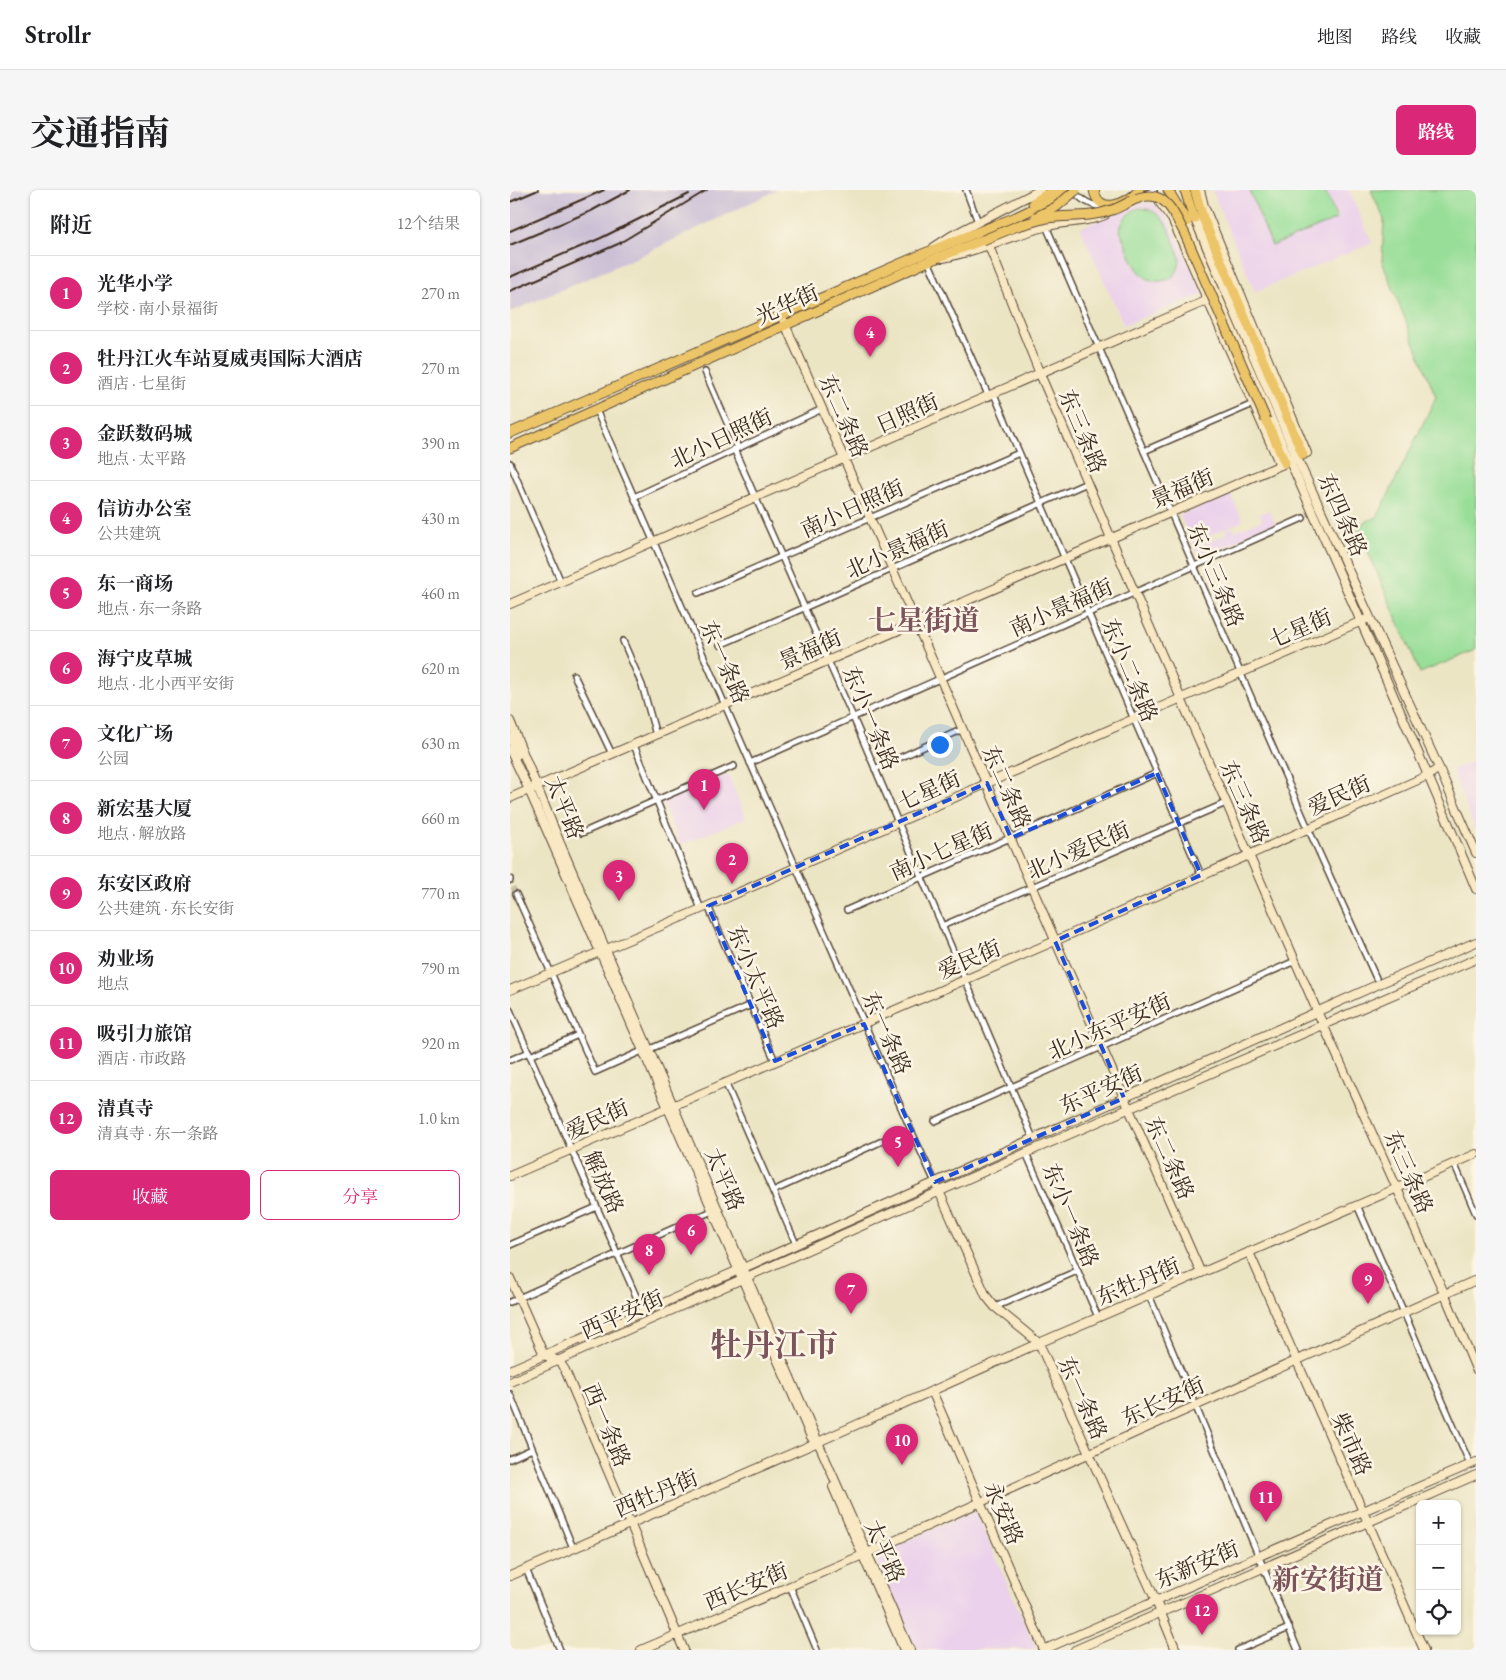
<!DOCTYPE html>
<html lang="zh">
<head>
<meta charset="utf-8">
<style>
	:root { --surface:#fff; --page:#f6f6f6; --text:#202124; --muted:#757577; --line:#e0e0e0; --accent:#db2777 }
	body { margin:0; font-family:"EB Garamond","Noto Serif SC",serif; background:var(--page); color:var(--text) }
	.controls { position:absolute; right:15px; bottom:15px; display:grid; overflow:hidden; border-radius:8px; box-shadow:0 1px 4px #0004 }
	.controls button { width:45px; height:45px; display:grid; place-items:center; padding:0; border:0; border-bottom:1px solid var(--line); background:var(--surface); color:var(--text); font:25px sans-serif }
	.you { position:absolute; left:429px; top:554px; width:18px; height:18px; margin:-12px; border:4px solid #fff; border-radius:50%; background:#1a73e8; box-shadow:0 0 0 8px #1a73e833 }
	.badge { display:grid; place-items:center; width:32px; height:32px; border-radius:50%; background:var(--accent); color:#fff; font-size:16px; font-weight:700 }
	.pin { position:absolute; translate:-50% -41px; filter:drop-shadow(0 1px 2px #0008) }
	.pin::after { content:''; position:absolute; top:26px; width:18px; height:15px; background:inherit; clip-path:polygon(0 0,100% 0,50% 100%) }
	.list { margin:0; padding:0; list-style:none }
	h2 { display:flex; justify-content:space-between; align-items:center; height:65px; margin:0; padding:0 20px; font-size:21px }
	h2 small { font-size:16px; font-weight:400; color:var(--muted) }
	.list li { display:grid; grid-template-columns:32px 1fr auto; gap:15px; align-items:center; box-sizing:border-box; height:75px; padding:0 20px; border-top:1px solid var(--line) }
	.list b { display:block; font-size:19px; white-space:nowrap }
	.list p { margin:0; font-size:16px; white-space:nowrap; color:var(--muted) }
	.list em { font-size:16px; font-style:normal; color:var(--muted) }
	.actions { display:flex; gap:10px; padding:15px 20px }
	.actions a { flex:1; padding:11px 0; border:1px solid var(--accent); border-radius:8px; text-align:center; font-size:18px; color:var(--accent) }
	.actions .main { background:var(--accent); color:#fff }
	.icon { flex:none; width:28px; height:28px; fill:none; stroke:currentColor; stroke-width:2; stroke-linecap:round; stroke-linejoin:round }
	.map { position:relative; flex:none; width:966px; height:1460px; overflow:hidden; border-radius:8px }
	header { display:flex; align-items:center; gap:30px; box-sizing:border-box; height:70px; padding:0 25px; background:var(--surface); border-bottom:1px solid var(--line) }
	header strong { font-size:24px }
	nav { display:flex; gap:28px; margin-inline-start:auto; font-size:18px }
	.intro { display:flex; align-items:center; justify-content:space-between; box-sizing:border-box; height:120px; padding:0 30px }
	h1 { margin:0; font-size:35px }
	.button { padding:12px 22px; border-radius:8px; background:var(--accent); color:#fff; font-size:18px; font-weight:700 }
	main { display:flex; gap:30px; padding:0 30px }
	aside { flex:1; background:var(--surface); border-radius:8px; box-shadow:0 1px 4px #0004 }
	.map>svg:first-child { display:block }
	.built { fill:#ebd1eb }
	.industrial { fill:#cbbfd5 }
	.green { fill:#98de98; stroke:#6a845b }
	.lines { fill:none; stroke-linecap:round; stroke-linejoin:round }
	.street-tunnel { stroke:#c9c0a3; stroke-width:5; stroke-dasharray:5 2.5; stroke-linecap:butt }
	.street-casing { stroke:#564637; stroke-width:8 }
	.secondary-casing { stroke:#564637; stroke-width:10 }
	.highway-casing { stroke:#564637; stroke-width:11 }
	.street { stroke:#fff; stroke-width:5 }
	.secondary { stroke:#f8e8c3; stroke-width:8 }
	.highway { stroke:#edc569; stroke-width:9 }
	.rail { stroke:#3b2a1e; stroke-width:2 }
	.highway-bridge-casing { stroke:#564637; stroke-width:11; stroke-linecap:butt }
	.highway-bridge { stroke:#edc569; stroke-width:9 }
	.marked { fill:none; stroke:#1d4ed8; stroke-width:4; stroke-dasharray:10 6; stroke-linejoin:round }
	.labels { text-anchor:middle; stroke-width:5; stroke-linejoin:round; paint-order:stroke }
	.street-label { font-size:22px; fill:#3b2a1e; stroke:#fcf5e5 }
	.district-label { font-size:28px; font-weight:bold; fill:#7b555b; stroke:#fcf5e5 }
	.town-label { font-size:32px; font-weight:bold; fill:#7b555b; stroke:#fcf5e5 }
</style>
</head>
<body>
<header>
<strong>Strollr</strong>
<nav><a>地图</a><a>路线</a><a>收藏</a></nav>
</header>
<div class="intro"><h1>交通指南</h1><a class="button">路线</a></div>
<main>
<aside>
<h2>附近<small>12个结果</small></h2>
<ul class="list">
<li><span class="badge">1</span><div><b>光华小学</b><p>学校 · 南小景福街</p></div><em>270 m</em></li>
<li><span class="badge">2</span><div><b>牡丹江火车站夏威夷国际大酒店</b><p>酒店 · 七星街</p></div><em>270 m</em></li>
<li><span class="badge">3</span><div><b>金跃数码城</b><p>地点 · 太平路</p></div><em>390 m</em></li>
<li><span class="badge">4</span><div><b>信访办公室</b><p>公共建筑</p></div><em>430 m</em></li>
<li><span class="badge">5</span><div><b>东一商场</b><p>地点 · 东一条路</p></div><em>460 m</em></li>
<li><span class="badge">6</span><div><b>海宁皮草城</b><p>地点 · 北小西平安街</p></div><em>620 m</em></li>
<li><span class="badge">7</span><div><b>文化广场</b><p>公园</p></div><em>630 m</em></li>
<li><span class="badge">8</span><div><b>新宏基大厦</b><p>地点 · 解放路</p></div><em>660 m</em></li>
<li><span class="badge">9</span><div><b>东安区政府</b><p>公共建筑 · 东长安街</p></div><em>770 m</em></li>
<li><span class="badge">10</span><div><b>劝业场</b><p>地点</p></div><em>790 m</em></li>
<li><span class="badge">11</span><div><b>吸引力旅馆</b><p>酒店 · 市政路</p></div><em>920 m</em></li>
<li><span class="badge">12</span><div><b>清真寺</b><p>清真寺 · 东一条路</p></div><em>1.0 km</em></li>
</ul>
<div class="actions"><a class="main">收藏</a><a>分享</a></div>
</aside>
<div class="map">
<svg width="966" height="1460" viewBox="0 0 966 1460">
	<rect width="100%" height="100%" fill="#fcf5e5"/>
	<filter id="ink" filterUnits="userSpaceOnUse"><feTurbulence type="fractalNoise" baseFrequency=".02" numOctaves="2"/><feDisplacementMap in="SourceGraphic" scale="10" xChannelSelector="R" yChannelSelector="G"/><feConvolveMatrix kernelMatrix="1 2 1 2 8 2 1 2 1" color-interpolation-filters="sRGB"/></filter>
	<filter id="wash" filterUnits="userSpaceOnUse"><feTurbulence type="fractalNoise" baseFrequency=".0096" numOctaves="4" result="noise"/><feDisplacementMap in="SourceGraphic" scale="20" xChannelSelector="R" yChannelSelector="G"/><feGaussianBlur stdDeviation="1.12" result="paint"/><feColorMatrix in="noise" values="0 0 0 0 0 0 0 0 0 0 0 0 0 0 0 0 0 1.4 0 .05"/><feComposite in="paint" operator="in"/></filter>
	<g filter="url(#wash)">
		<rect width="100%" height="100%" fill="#ece5c4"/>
		<g class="built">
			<path d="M702,0h137l23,53 -117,49z"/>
			<path d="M630,13h10l8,3 8,9 38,79 -80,31 -44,-97z"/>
			<path d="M721,304l12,27 -42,18 2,5 24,-10 -2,-4 8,-3 2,4 27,-11 -2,-6 9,-4 7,15 -77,32 -19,-42z"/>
			<path d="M966,570v71l-24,-61z"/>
			<path d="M218,584l18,44 -66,27 -18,-44z"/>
			<path d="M465,1321l61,138 -122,1 -39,-95z"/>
		</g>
		<path class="industrial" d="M0,0h267l-137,66 -130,56z"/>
		<g class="green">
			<path d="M744,0h71l12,29 -65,27 -22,-54z"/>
			<path d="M861,0h105v460l-56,23 -63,-147 21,-10 58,-119 -54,-136 2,-42z"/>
			<path d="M629,18c28,1 31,27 41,49 0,8 -2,16 -9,21 -4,2 -8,3 -12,3 -23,2 -31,-33 -39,-50 2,-12 8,-19 19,-23z"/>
		</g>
	</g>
	<g filter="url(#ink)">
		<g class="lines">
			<path class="street-tunnel" d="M0,690l6,14"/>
			<defs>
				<g id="street">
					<path d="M456,0l12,32"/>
					<path d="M563,0c8,11 19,16 33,18"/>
					<path d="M635,4l9,-4"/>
					<path d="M536,36l262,602 68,150"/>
					<path d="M418,71l61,136"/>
					<path d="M195,182l33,76"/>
					<path d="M484,204l207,481"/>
					<path d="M86,220l314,718 25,54"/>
					<path d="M224,259l119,268 180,421"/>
					<path d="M634,261l109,-47"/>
					<path d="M0,273l51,119"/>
					<path d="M124,307l188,-88"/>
					<path d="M188,403l321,-140"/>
					<path d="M113,451l19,44 14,50"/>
					<path d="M210,455l367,-162"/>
					<path d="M64,485l38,79"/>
					<path d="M124,555l67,164"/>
					<path d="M240,573l553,-245"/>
					<path d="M365,579l88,-40"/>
					<path d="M72,643l152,-67"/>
					<path d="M0,689v1"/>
					<path d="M6,704l79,178 47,-21"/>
					<path d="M198,716l67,155"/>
					<path d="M337,720l310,-137"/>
					<path d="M432,736l284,-123"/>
					<path d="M0,820l133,302"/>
					<path d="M140,859l101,-44"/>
					<path d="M20,866l48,-21"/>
					<path d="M0,870l19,-8"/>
					<path d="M215,892l71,162"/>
					<path d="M425,931l360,-160"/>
					<path d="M516,963l72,164"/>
					<path d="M944,973l22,51"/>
					<path d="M263,1001l118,-54"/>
					<path d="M847,1015l113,259"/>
					<path d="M0,1055l87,-38"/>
					<path d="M639,1105l149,355"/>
					<path d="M0,1112l202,-91"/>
					<path d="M485,1117l82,-36"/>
					<path d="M0,1204l63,154"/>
					<path d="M0,1269l22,-10"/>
					<path d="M16,1379l34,81"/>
					<path d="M280,1396l27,64"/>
					<path d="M728,1460l51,-22"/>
				</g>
				<g id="secondary">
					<path d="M690,0l4,16 103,247"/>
					<path d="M650,13l12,16 108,246"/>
					<path d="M683,25l104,243 142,310 37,85"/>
					<path d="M675,29c94,224 198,445 291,670"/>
					<path d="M479,56l51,128 71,164 206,473 128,284 31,74"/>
					<path d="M424,57l17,-11 89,-46"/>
					<path d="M433,68c36,-7 69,-23 105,-32 19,-5 39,-3 57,-11"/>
					<path d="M271,125l420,958"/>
					<path d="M0,414l698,-304"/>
					<path d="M0,531l50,122 258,599 92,208"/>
					<path d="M0,548l7,17"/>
					<path d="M0,560l19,40 71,162 211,485"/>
					<path d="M0,608l787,-340"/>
					<path d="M0,800l198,-84 462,-203 199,-85"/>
					<path d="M0,986l545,-235 374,-166 10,-7"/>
					<path d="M428,999l48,107 9,11 44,36 117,258 20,49"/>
					<path d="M739,1062l175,398"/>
					<path d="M0,1088l34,77 15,6 6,9 119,280"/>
					<path d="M0,1180l231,-101 638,-285 97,-42"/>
					<path d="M0,1192l516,-229 450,-194"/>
					<path d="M422,1201l112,259"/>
					<path d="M323,1297l71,163"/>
					<path d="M0,1386l308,-134 221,-99 437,-189"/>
					<path d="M131,1460l224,-96 611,-274"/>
					<path d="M533,1460l433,-188"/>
					<path d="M565,1460l401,-175"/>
				</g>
				<g id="highway">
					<path d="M584,0c4,26 34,14 45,0"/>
					<path d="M658,0l19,32"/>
					<path d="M675,0l9,29"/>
					<path d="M685,0l8,28 100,237"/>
					<path d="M523,13l20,-13"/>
					<path d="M756,230l19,43"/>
					<path d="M0,243l415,-180 91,-36 35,-17 13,-10"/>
					<path d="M0,258l419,-187 54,-21"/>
				</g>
			</defs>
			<use href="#street" class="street-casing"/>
			<use href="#secondary" class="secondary-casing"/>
			<use href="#highway" class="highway-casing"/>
			<use href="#street" class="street"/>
			<use href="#secondary" class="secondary"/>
			<use href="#highway" class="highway"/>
			<g class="rail">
				<path d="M0,12l28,-12"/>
				<path d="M0,41l94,-41"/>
				<path d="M0,55l81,-34 39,-21"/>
				<path d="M0,87l91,-39 88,-44"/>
				<path d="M0,101l108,-47 89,-54"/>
			</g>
			<defs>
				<g id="highway-bridge">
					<path d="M526,27l20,-10 20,-17"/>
					<path d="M507,36c9,-2 20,-6 30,-8 22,-3 43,0 65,-8 13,-4 29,-18 44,-13 14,4 21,23 28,35l82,188"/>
					<path d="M473,50l39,-16"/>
				</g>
			</defs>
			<use href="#highway-bridge" class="highway-bridge-casing"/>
			<use href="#highway-bridge" class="highway-bridge"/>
		</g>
	</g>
	<path class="marked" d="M647,583l44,102 -146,66 69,157 -189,84 -71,-158 -89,37 -67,-155 279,-123 24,55z"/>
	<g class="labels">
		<g class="street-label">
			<text transform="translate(277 114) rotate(-24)" y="8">光华街</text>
			<text transform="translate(397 223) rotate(-24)" y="8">日照街</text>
			<text transform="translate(334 226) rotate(66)" y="8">东二条路</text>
			<text transform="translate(573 241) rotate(67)" y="8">东三条路</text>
			<text transform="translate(211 248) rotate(-25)" y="8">北小日照街</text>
			<text transform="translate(672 298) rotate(-23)" y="8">景福街</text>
			<text transform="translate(342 318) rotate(-24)" y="8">南小日照街</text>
			<text transform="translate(833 325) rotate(66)" y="8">东四条路</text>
			<text transform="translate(387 359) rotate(-24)" y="8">北小景福街</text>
			<text transform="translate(706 385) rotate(67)" y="8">东小三条路</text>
			<text transform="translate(551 417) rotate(-24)" y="8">南小景福街</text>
			<text transform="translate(790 438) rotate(-23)" y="8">七星街</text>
			<text transform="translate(300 459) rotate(-24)" y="8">景福街</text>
			<text transform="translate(215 472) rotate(66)" y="8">东一条路</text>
			<text transform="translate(620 480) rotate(67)" y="8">东小二条路</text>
			<text transform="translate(361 528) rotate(67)" y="8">东小一条路</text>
			<text transform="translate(497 597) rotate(66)" y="8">东二条路</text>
			<text transform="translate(419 600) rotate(-24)" y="8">七星街</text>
			<text transform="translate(829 605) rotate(-24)" y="8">爱民街</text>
			<text transform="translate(735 612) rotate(66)" y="8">东三条路</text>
			<text transform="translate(55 617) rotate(68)" y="8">太平路</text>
			<text transform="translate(568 660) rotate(-24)" y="8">北小爱民街</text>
			<text transform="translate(431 661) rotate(-24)" y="8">南小七星街</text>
			<text transform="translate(459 769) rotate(-23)" y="8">爱民街</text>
			<text transform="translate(246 787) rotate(67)" y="8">东小太平路</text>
			<text transform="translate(599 836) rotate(-24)" y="8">北小东平安街</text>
			<text transform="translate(377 843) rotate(66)" y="8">东一条路</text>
			<text transform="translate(591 899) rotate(-24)" y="8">东平安街</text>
			<text transform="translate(87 929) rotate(-24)" y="8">爱民街</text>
			<text transform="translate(660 968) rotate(66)" y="8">东二条路</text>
			<text transform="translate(899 982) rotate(66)" y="8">东三条路</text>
			<text transform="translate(215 989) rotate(67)" y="8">太平路</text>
			<text transform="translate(94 992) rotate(66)" y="8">解放路</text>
			<text transform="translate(561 1025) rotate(67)" y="8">东小一条路</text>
			<text transform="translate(628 1091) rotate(-23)" y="8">东牡丹街</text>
			<text transform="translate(112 1124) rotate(-24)" y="8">西平安街</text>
			<text transform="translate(573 1208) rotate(66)" y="8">东一条路</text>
			<text transform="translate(653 1211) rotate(-24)" y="8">东长安街</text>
			<text transform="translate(97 1235) rotate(67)" y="8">西一条路</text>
			<text transform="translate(842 1254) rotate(66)" y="8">柴市路</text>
			<text transform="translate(146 1303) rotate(-23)" y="8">西牡丹街</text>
			<text transform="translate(494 1323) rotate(67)" y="8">永安路</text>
			<text transform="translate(375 1361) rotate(66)" y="8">太平路</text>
			<text transform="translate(687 1374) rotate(-23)" y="8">东新安街</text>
			<text transform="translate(236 1396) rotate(-23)" y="8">西长安街</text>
		</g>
		<g class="district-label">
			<text x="414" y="440">七星街道</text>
			<text x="818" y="1399">新安街道</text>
		</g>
		<g class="town-label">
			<text x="264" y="1166">牡丹江市</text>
		</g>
	</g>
</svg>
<div class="controls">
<button>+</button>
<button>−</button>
<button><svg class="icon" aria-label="locate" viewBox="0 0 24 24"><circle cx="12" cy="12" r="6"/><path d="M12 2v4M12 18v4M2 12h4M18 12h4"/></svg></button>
</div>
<div class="you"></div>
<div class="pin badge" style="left:194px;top:620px">1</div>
<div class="pin badge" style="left:222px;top:694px">2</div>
<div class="pin badge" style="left:109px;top:711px">3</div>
<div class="pin badge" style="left:360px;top:167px">4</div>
<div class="pin badge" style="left:388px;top:977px">5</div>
<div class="pin badge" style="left:181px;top:1065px">6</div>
<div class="pin badge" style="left:341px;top:1124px">7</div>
<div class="pin badge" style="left:139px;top:1085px">8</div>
<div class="pin badge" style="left:858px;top:1114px">9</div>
<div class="pin badge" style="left:392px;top:1275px">10</div>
<div class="pin badge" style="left:756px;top:1332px">11</div>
<div class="pin badge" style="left:692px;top:1445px">12</div>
</div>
</main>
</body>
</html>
